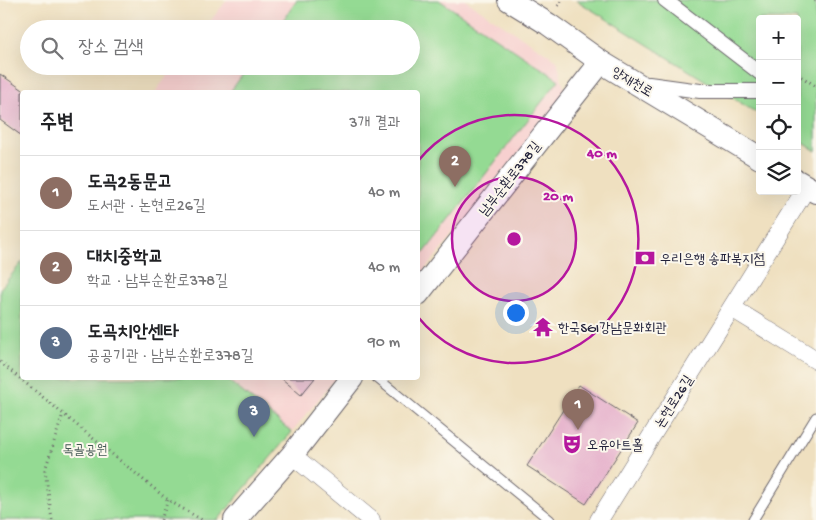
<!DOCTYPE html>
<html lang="ko">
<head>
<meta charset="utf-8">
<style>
	:root { --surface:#fff; --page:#f2f2f2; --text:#202124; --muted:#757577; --line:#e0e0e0; --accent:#ea580c }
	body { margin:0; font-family:"Gochi Hand","Poor Story",sans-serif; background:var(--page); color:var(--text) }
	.controls { position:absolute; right:15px; top:15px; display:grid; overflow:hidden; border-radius:5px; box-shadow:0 5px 20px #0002 }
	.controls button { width:45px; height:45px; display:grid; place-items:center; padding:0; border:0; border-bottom:1px solid var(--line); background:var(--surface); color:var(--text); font:25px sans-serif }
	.you { position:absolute; left:515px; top:312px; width:18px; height:18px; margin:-12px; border:4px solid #fff; border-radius:50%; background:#1a73e8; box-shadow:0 0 0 8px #1a73e833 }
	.badge { display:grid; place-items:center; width:32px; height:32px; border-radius:50%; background:var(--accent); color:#fff; font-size:16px; font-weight:700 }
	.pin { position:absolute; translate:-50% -41px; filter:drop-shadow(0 1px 2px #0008) }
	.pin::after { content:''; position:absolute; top:26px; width:18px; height:15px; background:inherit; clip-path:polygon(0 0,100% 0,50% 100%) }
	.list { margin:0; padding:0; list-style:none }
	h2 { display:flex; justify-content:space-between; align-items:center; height:65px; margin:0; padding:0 20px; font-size:21px }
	h2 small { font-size:16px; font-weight:400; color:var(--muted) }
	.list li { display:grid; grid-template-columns:32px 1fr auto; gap:15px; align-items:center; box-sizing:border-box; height:75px; padding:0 20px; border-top:1px solid var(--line) }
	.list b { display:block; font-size:19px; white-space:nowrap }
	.list p { margin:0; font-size:16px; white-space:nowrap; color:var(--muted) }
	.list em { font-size:16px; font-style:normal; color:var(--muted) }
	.icon { flex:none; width:28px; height:28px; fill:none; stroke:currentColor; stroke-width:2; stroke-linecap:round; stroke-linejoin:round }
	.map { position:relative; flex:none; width:816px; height:520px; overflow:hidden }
	.search { position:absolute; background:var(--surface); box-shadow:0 5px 20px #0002; left:20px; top:20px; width:400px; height:55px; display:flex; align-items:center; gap:12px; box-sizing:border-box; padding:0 18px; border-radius:28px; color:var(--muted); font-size:19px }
	.panel { position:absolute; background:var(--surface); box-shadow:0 5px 20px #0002; left:20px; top:90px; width:400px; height:290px; border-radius:5px }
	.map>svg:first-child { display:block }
	.built { fill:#f7d0cf }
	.green { fill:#94da93; stroke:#5b7e67 }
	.building { fill:#e6b2cc }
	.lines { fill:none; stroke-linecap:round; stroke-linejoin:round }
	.service-casing { stroke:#6a646a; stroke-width:11 }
	.pedestrian-casing { stroke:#6a646a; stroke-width:16 }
	.minor-casing { stroke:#6a646a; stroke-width:19 }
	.tertiary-casing { stroke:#6a646a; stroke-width:24 }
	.path { stroke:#6a646a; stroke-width:3; stroke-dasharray:1 4; stroke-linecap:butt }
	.service { stroke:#fff; stroke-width:9 }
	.pedestrian { stroke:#fff; stroke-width:14 }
	.minor { stroke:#fff; stroke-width:18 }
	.tertiary { stroke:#fff; stroke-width:22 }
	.ring { fill:none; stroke:#b5179e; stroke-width:2.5 }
	.labels { text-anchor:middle; stroke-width:4; stroke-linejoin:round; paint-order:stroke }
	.street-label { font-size:14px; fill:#22223b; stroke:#fbf7ec }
	.poi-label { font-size:14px; fill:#22223b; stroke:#fbf7ec; text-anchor:start }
	.park-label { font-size:14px; fill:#445955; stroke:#fbf7ec }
	.centre { fill:#b5179e; stroke:#fbf7ec; stroke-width:2.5 }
	.ring-label { font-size:15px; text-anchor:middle; font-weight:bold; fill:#b5179e; stroke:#fbf7ec; stroke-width:4; stroke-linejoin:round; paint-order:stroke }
</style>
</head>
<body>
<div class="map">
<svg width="816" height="520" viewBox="0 0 816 520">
	<rect width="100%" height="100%" fill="#fbf7ec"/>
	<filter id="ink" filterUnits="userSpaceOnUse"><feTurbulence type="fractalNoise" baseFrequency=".02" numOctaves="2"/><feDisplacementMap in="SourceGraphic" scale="10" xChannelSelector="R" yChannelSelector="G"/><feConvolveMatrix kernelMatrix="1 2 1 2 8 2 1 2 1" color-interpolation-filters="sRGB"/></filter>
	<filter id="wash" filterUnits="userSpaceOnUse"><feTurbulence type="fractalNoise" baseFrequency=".0096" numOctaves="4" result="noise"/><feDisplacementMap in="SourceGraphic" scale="20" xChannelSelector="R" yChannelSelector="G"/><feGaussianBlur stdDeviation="1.12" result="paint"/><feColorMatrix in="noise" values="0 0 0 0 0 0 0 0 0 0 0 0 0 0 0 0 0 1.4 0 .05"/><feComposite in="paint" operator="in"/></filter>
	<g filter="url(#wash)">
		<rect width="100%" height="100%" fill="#efe0c0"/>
		<g class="built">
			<path d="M227,0h238l92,60 9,37 -148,181v-186h-263l20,-26h236v-37h-207z"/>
			<path d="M225,378h111l-44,54z"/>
		</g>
		<g class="green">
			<path d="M297,0h142l120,80 -135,173 -6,-5v-156h-188l19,-26h162v-37h-134z"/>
			<path d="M576,0h240v151l-19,-12v-120h-37v96z"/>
			<path d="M22,262v116h203l67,54 -74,88h-218v-231z"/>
		</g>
		<g id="blocks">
			<g class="building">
				<path d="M0,74l26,18h-4v44l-22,-16z"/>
				<path d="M281,378h34l-14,17z"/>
				<path d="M579,385l59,38 -52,81 -59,-38z"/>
			</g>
		</g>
	</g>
	<g filter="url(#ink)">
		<use href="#blocks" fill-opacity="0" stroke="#6a646a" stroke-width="1"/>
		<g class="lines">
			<defs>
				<g id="service">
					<path d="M377,378l173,142"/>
					<path d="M753,520l63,-103"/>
				</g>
				<g id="pedestrian">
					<path d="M665,0l95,73"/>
					<path d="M649,84l51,7h60"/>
				</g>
				<g id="minor">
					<path d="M732,308l84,52"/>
					<path d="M292,455l79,65"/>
					<path d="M599,520l208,-333"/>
				</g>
				<g id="tertiary">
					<path d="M509,0l39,24 53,38 159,96"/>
					<path d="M797,181l19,11"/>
					<path d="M418,294l183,-232"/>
					<path d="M235,520l57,-65 60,-77"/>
				</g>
			</defs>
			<use href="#service" class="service-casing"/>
			<use href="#pedestrian" class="pedestrian-casing"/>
			<use href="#minor" class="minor-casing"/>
			<use href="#tertiary" class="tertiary-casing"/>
			<g class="path">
				<path d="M815,0l1,1"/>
				<path d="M558,6l4,-6"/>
				<path d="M797,74l19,12"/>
				<path d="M0,362l168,138 34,20"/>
				<path d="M52,520l-7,-50 18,-56"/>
				<path d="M161,520l7,-20"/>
			</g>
			<use href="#service" class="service"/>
			<use href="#pedestrian" class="pedestrian"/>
			<use href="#minor" class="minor"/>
			<use href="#tertiary" class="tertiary"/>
		</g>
	</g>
	<circle cx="514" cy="239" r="62" fill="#b5179e" fill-opacity=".12"/>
	<g class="ring">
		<circle cx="514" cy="239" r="62"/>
		<path d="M418 161A124 124 0 1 1 418 317"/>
	</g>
	<defs>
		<symbol id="bank-bare" viewBox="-9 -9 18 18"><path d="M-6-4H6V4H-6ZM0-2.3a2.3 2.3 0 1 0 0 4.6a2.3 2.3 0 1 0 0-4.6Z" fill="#b5179e" stroke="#fbf7ec" stroke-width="2.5" paint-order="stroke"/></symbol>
		<symbol id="temple-bare" viewBox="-9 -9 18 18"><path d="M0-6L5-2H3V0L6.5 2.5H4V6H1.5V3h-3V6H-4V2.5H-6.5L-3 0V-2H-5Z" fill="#b5179e" stroke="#fbf7ec" stroke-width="2.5" paint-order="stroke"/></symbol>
		<symbol id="theatre-bare" viewBox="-9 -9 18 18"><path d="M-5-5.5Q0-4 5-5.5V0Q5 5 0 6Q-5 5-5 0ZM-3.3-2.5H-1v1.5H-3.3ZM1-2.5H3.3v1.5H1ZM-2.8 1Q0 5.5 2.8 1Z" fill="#b5179e" stroke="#fbf7ec" stroke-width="2.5" paint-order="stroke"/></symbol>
	</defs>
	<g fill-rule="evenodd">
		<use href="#bank-bare" x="631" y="244" width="28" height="28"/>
		<use href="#temple-bare" x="529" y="313" width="28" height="28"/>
		<use href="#theatre-bare" x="558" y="430" width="28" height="28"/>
	</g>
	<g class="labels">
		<g class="street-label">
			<text transform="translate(633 81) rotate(31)" y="5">양재천로</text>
			<text transform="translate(509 178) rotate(-52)" y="5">남부순환로378길</text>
			<text transform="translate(673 401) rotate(-58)" y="5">논현로26길</text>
		</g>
		<g class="poi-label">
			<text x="660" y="263">우리은행 송파북지점</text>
			<text x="558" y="332">한국SGI강남문화회관</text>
			<text x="587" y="449">오유아트홀</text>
		</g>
		<g class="park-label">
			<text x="85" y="454">독골공원</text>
		</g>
	</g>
	<circle cx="514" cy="239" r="8" class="centre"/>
	<g class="ring-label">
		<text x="602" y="157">40 m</text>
		<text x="558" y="200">20 m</text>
	</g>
</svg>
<div class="controls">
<button>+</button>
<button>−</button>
<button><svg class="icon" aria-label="locate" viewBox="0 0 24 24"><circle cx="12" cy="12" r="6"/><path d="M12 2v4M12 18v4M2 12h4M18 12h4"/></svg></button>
<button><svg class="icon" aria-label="layers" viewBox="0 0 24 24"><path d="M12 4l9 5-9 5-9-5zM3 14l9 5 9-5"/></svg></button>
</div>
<div class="you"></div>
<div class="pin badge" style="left:578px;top:430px;background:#8d6e63">1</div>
<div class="pin badge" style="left:455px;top:187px;background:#8d6e63">2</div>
<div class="pin badge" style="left:254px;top:437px;background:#5c6f8a">3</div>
<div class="search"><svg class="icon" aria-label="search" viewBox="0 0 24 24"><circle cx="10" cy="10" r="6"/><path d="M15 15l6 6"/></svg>장소 검색</div>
<section class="panel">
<h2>주변<small>3개 결과</small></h2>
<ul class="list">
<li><span class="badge" style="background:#8d6e63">1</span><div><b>도곡2동문고</b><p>도서관 · 논현로26길</p></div><em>40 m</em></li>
<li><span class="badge" style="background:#8d6e63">2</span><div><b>대치중학교</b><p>학교 · 남부순환로378길</p></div><em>40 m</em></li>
<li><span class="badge" style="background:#5c6f8a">3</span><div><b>도곡치안센타</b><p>공공기관 · 남부순환로378길</p></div><em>90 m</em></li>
</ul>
</section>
</div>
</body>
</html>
